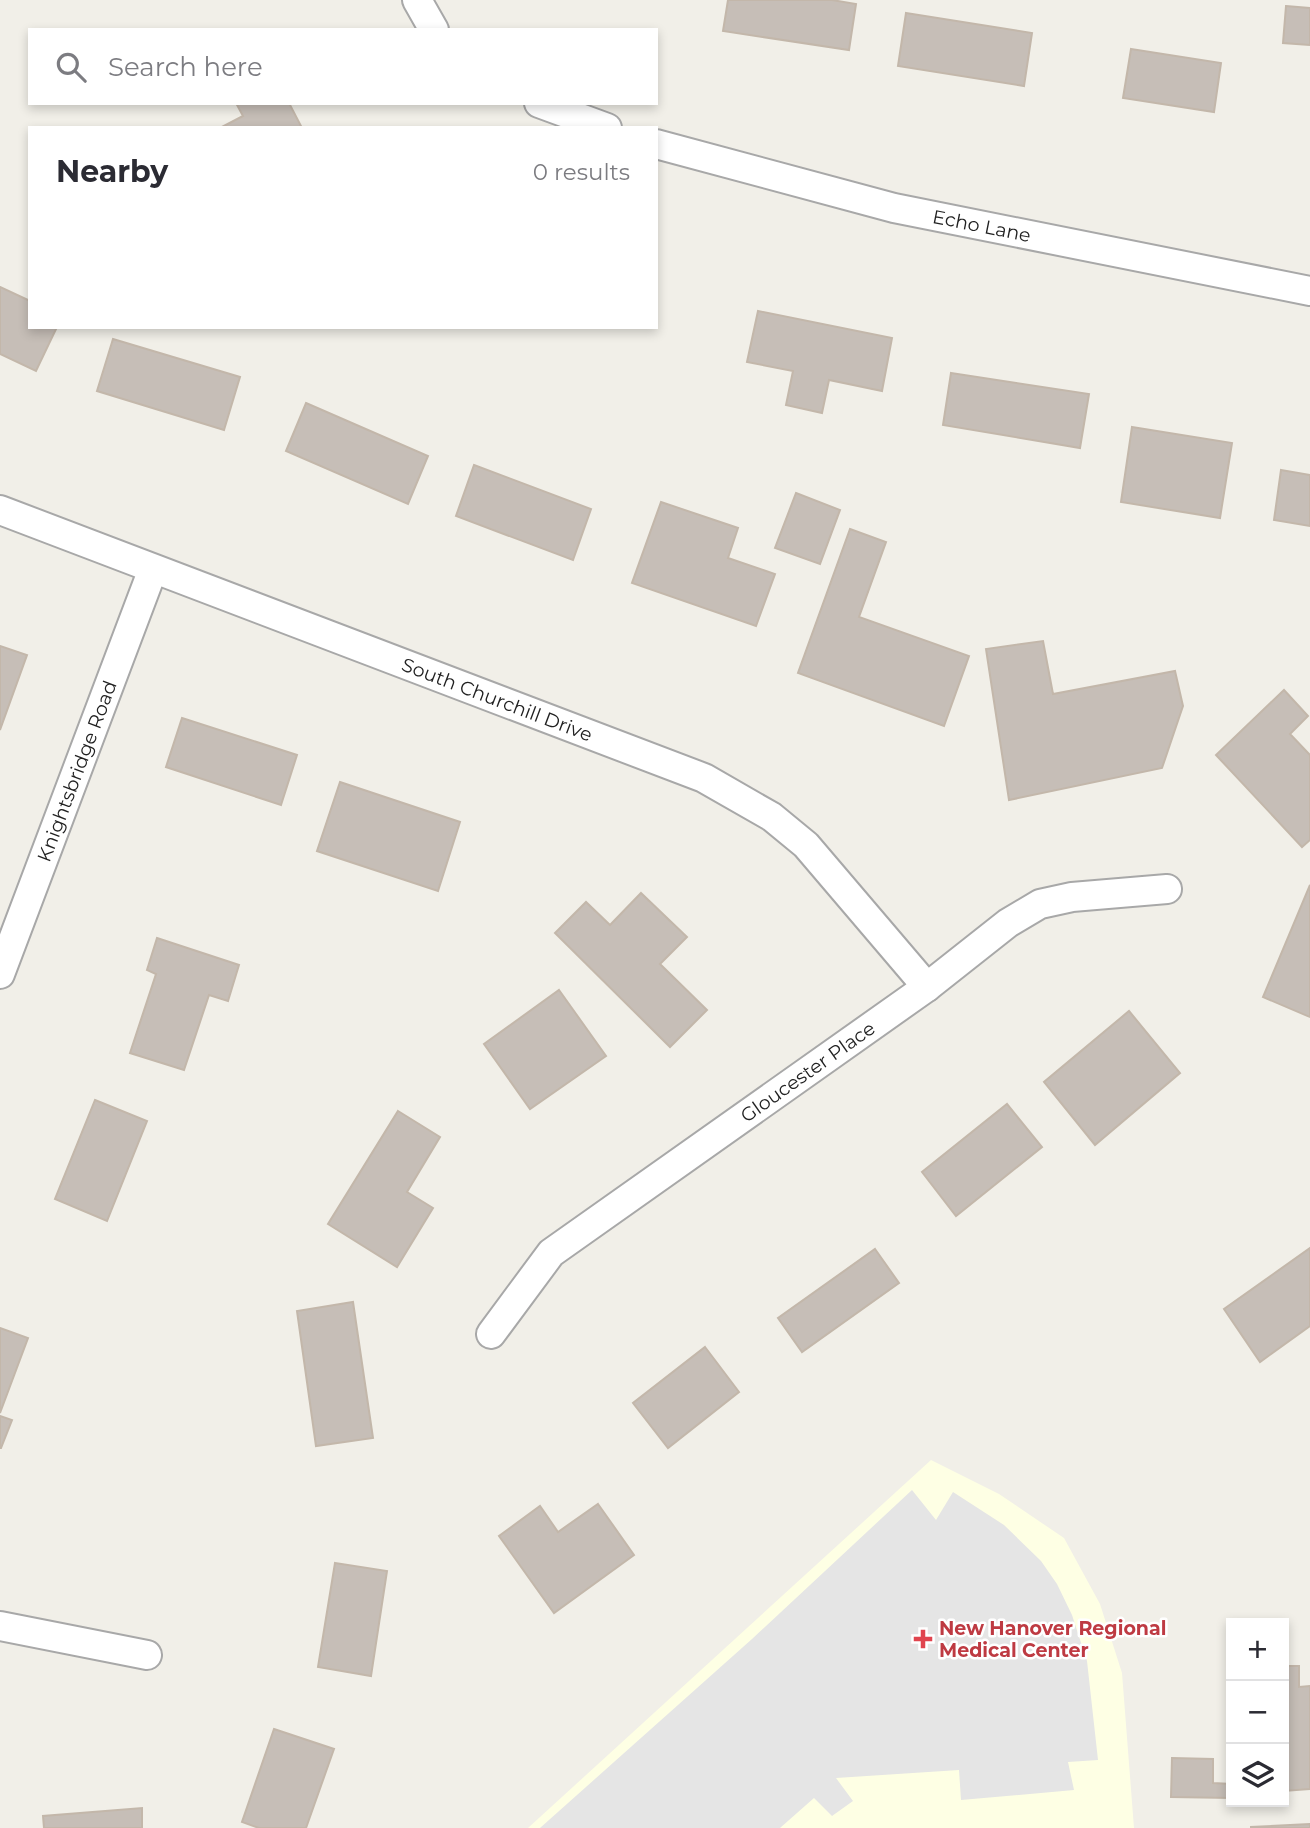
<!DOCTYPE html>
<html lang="en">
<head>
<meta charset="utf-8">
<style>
	:root { --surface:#fff; --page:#f2f2f3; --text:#2b2b33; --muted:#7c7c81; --line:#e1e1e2 }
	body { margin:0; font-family:Montserrat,sans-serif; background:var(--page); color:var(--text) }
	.controls { position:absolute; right:21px; bottom:21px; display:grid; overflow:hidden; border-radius:0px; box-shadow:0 4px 10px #0003 }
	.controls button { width:63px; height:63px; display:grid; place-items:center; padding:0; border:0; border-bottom:2px solid var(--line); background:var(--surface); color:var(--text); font:35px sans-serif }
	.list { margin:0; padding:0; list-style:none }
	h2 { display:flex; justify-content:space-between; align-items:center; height:91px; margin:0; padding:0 28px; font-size:30px }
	h2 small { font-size:23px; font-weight:400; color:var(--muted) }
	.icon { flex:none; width:38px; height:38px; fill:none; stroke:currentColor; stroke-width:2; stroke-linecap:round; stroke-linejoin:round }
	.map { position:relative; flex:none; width:1310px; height:1828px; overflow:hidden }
	.search { position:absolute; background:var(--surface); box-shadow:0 4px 10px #0003; left:28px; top:28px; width:630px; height:77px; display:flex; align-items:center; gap:18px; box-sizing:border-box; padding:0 24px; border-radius:0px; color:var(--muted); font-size:26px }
	.panel { position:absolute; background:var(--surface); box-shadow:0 4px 10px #0003; left:28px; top:126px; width:630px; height:203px; border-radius:0px }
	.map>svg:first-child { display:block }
	.education { fill:#feffe4 }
	.parking { fill:#e5e5e5 }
	.building { fill:#c6beb7; stroke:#c3b7aa; stroke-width:2 }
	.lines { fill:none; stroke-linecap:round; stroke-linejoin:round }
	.street-casing { stroke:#a8a8a8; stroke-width:32 }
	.street { stroke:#fff; stroke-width:28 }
	.health-dot { fill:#e0444e; stroke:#fff; stroke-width:2.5 }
	.labels { text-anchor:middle; stroke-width:5; stroke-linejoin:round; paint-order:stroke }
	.street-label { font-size:19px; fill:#212121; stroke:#fff }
	.health-label { font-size:19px; font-weight:bold; fill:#be3a42; stroke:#fff; text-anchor:start }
</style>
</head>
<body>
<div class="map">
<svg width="1310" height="1828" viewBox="0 0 1310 1828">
	<rect width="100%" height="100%" fill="#f1efe8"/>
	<path class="education" d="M931,1460l68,34 65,44 36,66 22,69 12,155h-606z"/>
	<path class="parking" d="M912,1490l24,30 17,-28 51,33 37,36 16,23 15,31 15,46 11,99 -30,2 6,28 -113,10 -2,-30 -123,8 17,23 -21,15 -18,-18 -34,30h-240l212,-189z"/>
	<g class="building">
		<path d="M728,0h104l24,4 -7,46 -126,-19z"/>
		<path d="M1286,6l24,2v37l-27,-2z"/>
		<path d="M906,13l126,20 -8,53 -126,-20z"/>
		<path d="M1131,49l90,14 -7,49 -91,-14z"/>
		<path d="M236,103h53l13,25h-82l23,-12z"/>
		<path d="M0,287l30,14v26h27l-21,44 -36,-17z"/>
		<path d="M758,311l134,27 -10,53 -53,-11 -7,33 -36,-8 7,-34 -46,-9z"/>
		<path d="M113,339l127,38 -16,53 -127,-39z"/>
		<path d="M951,373l138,21 -9,54 -137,-23z"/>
		<path d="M306,403l122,53 -20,48 -122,-53z"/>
		<path d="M1132,427l100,16 -12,75 -99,-16z"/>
		<path d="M474,465l117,44 -18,51 -117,-44z"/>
		<path d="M1281,470l29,5v51l-36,-6z"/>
		<path d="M796,493l44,17 -20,54 -45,-16z"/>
		<path d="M661,502l77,26 -10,30 47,16 -19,52 -124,-43z"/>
		<path d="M850,529l36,13 -27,75 110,39 -25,70 -146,-53z"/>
		<path d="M1043,641l10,53 122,-23 8,35 -21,62 -153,32 -23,-151z"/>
		<path d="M0,646l27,9 -27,75z"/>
		<path d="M1284,690l24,26 -18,18 20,21v85l-8,7 -86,-92z"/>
		<path d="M182,718l115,37 -16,50 -115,-38z"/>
		<path d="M340,782l120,40 -22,69 -121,-40z"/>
		<path d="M1310,885v132l-47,-20z"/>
		<path d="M641,893l46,44 -27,27 47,46 -37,37 -115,-114 31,-31 24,23z"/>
		<path d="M157,938l82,27 -11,36 -19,-6 -25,75 -54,-17 26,-79 -9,-4z"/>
		<path d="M559,990l47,66 -76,53 -46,-65z"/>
		<path d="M1129,1011l51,62 -85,72 -51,-63z"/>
		<path d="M95,1100l52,21 -40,100 -52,-22z"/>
		<path d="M1007,1104l35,43 -86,69 -34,-44z"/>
		<path d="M398,1111l42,26 -33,55 26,16 -36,59 -69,-43z"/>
		<path d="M1310,1248v78l-50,36 -36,-53z"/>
		<path d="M875,1249l24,34 -97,69 -24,-34z"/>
		<path d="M353,1302l20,136 -57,8 -19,-135z"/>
		<path d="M0,1328l28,10 -28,75z"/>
		<path d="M705,1347l34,45 -71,56 -35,-45z"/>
		<path d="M0,1416l12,4 -11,28h-1z"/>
		<path d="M598,1504l36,51 -80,58 -55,-77 41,-30 18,26z"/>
		<path d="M335,1563l52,8 -16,105 -53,-9z"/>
		<path d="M1284,1666h15v21l11,-1v103l-26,2z"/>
		<path d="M274,1729l60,20 -28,79h-47l-17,-6z"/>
		<path d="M1172,1758l41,1v24l18,1v14l-60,-1z"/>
		<path d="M142,1808v20h-98l-1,-12z"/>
		<path d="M1310,1824v4h-59v-1z"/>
	</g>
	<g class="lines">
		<defs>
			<g id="street">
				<path d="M417,0l17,30"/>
				<path d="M539,103l68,25"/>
				<path id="s1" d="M656,144l238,64 416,83"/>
				<path id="s2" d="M0,510l704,268 68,39 34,28 121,142"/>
				<path id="s3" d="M0,974l153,-405"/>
				<path id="s4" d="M491,1334l60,-81 376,-266 81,-64 32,-19 32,-7 95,-8"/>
				<path d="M0,1626l147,29"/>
			</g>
		</defs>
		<use href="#street" class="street-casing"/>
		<use href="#street" class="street"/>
	</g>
	<path class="health-dot" d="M919.5 1628.5h7v7h7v7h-7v7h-7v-7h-7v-7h7z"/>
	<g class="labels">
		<g class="street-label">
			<text dy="7" stroke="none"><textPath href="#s1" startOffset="336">Echo Lane</textPath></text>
			<text dy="7" stroke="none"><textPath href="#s2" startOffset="532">South Churchill Drive</textPath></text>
			<text dy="7" stroke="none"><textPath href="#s3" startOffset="217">Knightsbridge Road</textPath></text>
			<text dy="7" stroke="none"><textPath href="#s4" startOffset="415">Gloucester Place</textPath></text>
		</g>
		<g class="health-label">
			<text x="939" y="1635">New Hanover Regional<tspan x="939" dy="22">Medical Center</tspan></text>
		</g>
	</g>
</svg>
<div class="controls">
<button>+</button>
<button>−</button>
<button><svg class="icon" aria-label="layers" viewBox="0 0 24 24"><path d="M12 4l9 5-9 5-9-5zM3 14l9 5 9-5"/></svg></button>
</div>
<div class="search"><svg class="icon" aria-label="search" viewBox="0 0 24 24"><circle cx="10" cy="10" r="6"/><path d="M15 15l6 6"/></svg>Search here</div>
<section class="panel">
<h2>Nearby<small>0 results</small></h2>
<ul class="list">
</ul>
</section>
</div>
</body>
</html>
